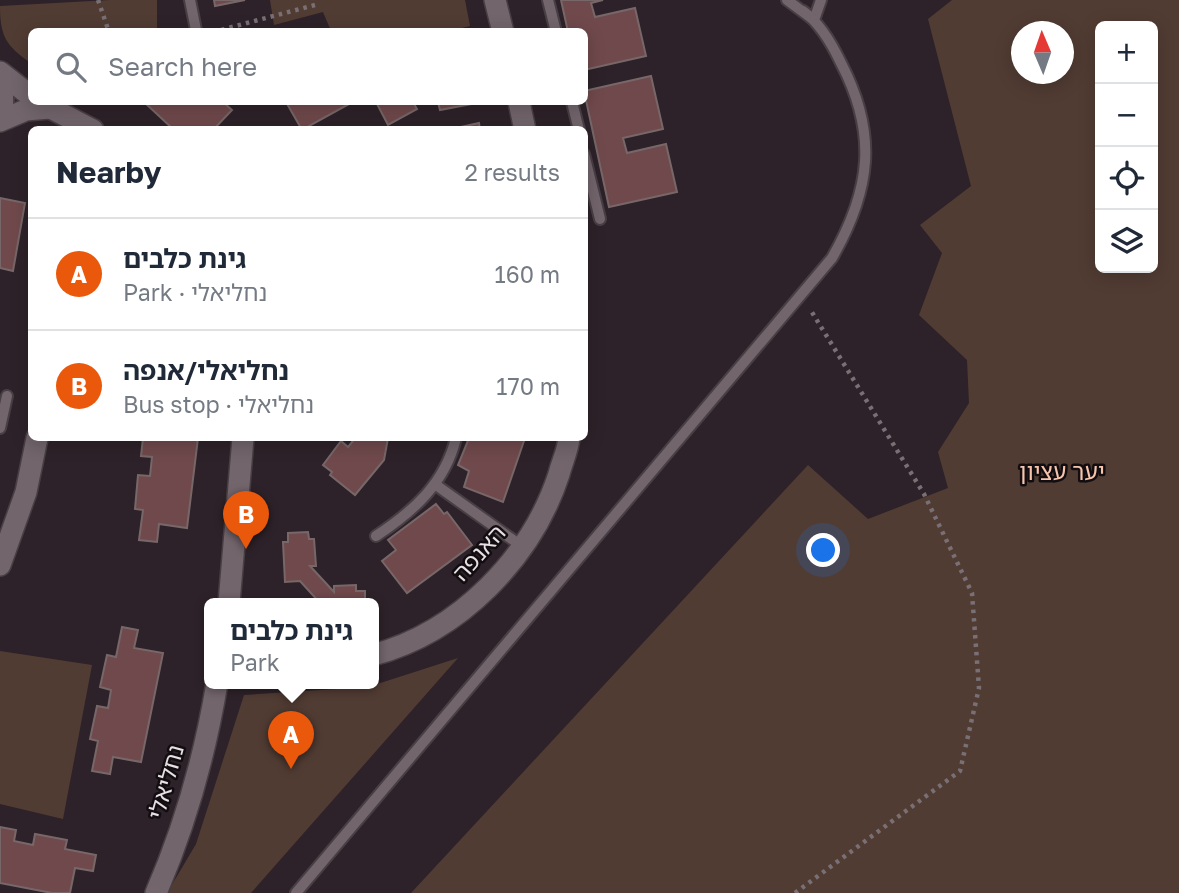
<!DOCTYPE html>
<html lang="en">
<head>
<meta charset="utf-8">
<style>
	:root { --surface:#fff; --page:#f6f6f7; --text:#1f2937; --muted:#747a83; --line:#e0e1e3; --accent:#ea580c }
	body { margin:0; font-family:"Golos Text","Noto Sans Hebrew",sans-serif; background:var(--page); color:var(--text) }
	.controls { position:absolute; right:21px; top:21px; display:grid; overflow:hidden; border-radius:10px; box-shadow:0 4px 18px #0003 }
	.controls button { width:63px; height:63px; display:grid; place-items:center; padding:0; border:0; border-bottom:2px solid var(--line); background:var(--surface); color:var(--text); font:35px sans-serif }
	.compass { position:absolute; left:1011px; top:21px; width:63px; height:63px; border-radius:50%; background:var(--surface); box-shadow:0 4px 18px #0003; rotate:358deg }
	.you { position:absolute; left:824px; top:551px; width:24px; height:24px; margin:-18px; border:5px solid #fff; border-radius:50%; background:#1a73e8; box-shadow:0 0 0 10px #1a73e833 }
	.badge { display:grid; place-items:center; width:46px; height:46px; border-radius:50%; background:var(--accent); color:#fff; font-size:23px; font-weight:700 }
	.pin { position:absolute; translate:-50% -58px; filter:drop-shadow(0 2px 4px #0008) }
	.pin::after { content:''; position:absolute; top:37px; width:24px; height:21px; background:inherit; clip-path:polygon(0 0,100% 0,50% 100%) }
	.popup { position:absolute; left:204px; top:598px; width:175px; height:91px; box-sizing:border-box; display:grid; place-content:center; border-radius:10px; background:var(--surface); filter:drop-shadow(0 2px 5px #0005); font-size:23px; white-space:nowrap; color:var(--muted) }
	.popup b { font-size:26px; color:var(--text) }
	.popup::after { content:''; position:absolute; left:50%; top:100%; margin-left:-14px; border:14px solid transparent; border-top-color:var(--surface) }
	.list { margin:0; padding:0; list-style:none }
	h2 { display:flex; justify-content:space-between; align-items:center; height:91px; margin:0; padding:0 28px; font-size:30px }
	h2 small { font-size:23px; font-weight:400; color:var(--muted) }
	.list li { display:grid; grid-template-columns:46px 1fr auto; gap:21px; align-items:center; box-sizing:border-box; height:112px; padding:0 28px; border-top:2px solid var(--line) }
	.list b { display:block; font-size:26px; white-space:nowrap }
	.list p { margin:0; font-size:23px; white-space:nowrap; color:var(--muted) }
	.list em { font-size:23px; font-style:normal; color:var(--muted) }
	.icon { flex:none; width:38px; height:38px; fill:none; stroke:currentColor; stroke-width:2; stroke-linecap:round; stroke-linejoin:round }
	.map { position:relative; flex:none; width:1179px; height:893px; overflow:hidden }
	.search { position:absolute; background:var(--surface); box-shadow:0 4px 18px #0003; left:28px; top:28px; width:560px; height:77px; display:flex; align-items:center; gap:18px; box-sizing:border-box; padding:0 24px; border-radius:10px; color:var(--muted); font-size:26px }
	.panel { position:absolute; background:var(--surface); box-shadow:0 4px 18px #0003; left:28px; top:126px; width:560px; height:315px; border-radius:10px }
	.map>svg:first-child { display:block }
	.green { fill:#513c33; fill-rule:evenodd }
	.building { fill:#70494c; stroke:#776768; stroke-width:2 }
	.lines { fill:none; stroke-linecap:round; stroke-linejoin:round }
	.service-casing { stroke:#483f44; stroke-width:14 }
	.minor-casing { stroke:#483f44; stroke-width:24 }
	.tertiary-casing { stroke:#483f44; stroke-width:30 }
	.path { stroke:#797075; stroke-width:4.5; stroke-dasharray:3.5 5; stroke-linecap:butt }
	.service { stroke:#72656c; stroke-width:10 }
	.minor { stroke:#72656c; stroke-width:21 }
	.tertiary { stroke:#72656c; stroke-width:26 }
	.labels { text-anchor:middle; stroke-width:5; stroke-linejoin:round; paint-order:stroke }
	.park-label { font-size:23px; fill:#f7c4ac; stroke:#120d10 }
	.street-label { font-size:23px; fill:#e8e0e4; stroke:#120d10 }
</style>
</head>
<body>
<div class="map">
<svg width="1179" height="893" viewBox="0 0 1179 893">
	<rect width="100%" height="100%" fill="#2d2229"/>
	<g class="green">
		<path d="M110,0h47v31l-125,1 -1,31c-25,-17 -31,-27 -31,-57z"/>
		<path d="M270,0h195l5,26 -24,6 -115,-1 -8,-19 -49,13z"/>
		<path d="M952,0h227v893h-768l397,-428 60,54 80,-31 -10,-36 31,-49 -2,-43 -48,-45 23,-62 -22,-28 51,-39 -43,-167zM1100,26h53v242h-53zM1021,32h43v42h-43z"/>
		<path d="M0,651l92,14 -29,154 -63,-15z"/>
		<path d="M458,658l-207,235h-84l29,-49 48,-149 124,-8z"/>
	</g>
	<g class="building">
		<path d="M214,0h31l-30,6z"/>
		<path d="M561,0h42l-12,3 4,14 40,-9 11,48 -62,14v-38h-16z"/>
		<path d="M651,76l12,53 -40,9 4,15 39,-9 11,48 -68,15 -25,-116z"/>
		<path d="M144,102h79l9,8 -19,20h-39z"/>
		<path d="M286,102h62l1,2 -47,26z"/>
		<path d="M376,102h37l4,7 -29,16z"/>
		<path d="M438,102h34v2l-32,6z"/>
		<path d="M479,123l1,7h-33z"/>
		<path d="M0,198l25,5 -12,68 -13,-3z"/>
		<path d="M143,438h55l-11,90 -28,-4 -2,18 -18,-2 4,-30 -8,-1 3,-34 12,1 2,-19 -11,-1z"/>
		<path d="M347,438h41l-4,22 -29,35 -25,-20 2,-3 -9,-7 18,-24 7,6 5,-6z"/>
		<path d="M469,438h56l-22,64 -39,-15 5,-16 -11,-6z"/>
		<path d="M436,504l8,10 3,-2 25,33 -65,48 -25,-32 14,-11 -8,-10z"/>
		<path d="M308,532l1,7h5l2,27h-6l24,26v-6l22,-1v6h9v12h-45l-20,-22 -15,1 -2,-40h5v-9z"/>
		<path d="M122,627l16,3 -4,18 29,5 -22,109 -28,-5 -3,17 -18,-3 6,-30 -8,-2 7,-33 11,2 3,-18 -11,-3 7,-32 9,2z"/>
		<path d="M0,827l16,3 -2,11 19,4 2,-11 32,6 -2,9 31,6 -3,16 -18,-3 -5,25h-18l-52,-10z"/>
	</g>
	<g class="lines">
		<defs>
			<g id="service">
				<path d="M190,0l6,30"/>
				<path d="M548,0l8,32"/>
				<path d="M787,0l27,20 7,-20"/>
				<path d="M572,102l7,28"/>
				<path d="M584,154l16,65"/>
				<path d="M0,428l7,-32"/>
				<path d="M436,485l87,62"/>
				<path d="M376,536c38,-25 69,-53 80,-98"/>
				<path d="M296,893l536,-635c39,-68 46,-124 9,-195 -9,-19 -21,-40 -38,-52"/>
			</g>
			<g id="minor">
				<path d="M495,0l8,32"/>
				<path d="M0,72l32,25"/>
				<path d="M39,102l54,28"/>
				<path d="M519,102l6,28"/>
				<path d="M0,121l26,-11 24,-2"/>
				<path d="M0,565l26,-73 11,-54"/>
				<path d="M229,603l14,-165"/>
				<path d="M373,655c87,-23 159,-98 186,-181 3,-12 9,-24 10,-36"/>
				<path d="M156,893c29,-67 49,-138 61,-210"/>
			</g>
			<path id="tertiary" d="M0,81v29"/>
		</defs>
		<use href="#service" class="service-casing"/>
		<use href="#minor" class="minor-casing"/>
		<use href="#tertiary" class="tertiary-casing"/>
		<g class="path">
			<path d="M98,0l11,32"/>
			<path d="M213,32l102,-27 -1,-5"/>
			<path d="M795,893l165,-122 19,-83 -7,-95 -48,-99 -114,-185"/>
		</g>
		<use href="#service" class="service"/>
		<use href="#minor" class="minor"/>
		<use href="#tertiary" class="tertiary"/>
	</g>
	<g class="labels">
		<g class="park-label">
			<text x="1062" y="480">יער עציון</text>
		</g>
		<g class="street-label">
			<text transform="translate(479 553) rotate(-48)" y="8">האנפה</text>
			<text transform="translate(166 782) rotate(-74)" y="8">נחליאלי</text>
		</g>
	</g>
</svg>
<div class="controls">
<button>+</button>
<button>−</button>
<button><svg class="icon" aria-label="locate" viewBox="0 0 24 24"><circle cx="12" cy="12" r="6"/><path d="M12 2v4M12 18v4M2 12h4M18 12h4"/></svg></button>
<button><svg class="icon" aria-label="layers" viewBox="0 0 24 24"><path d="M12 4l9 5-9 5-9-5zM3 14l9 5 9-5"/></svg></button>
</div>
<svg class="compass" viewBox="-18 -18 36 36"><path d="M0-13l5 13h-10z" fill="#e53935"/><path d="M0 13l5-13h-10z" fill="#747a83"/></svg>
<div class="you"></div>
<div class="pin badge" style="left:291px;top:769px">A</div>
<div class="popup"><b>גינת כלבים</b>Park</div>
<div class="pin badge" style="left:246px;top:549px">B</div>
<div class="search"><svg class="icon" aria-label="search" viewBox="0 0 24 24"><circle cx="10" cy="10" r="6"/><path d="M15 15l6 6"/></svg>Search here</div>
<section class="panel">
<h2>Nearby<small>2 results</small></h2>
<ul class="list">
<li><span class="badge">A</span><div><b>גינת כלבים</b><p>Park · נחליאלי</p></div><em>160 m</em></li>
<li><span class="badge">B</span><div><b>נחליאלי/אנפה</b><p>Bus stop · נחליאלי</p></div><em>170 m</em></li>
</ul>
</section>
</div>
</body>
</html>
